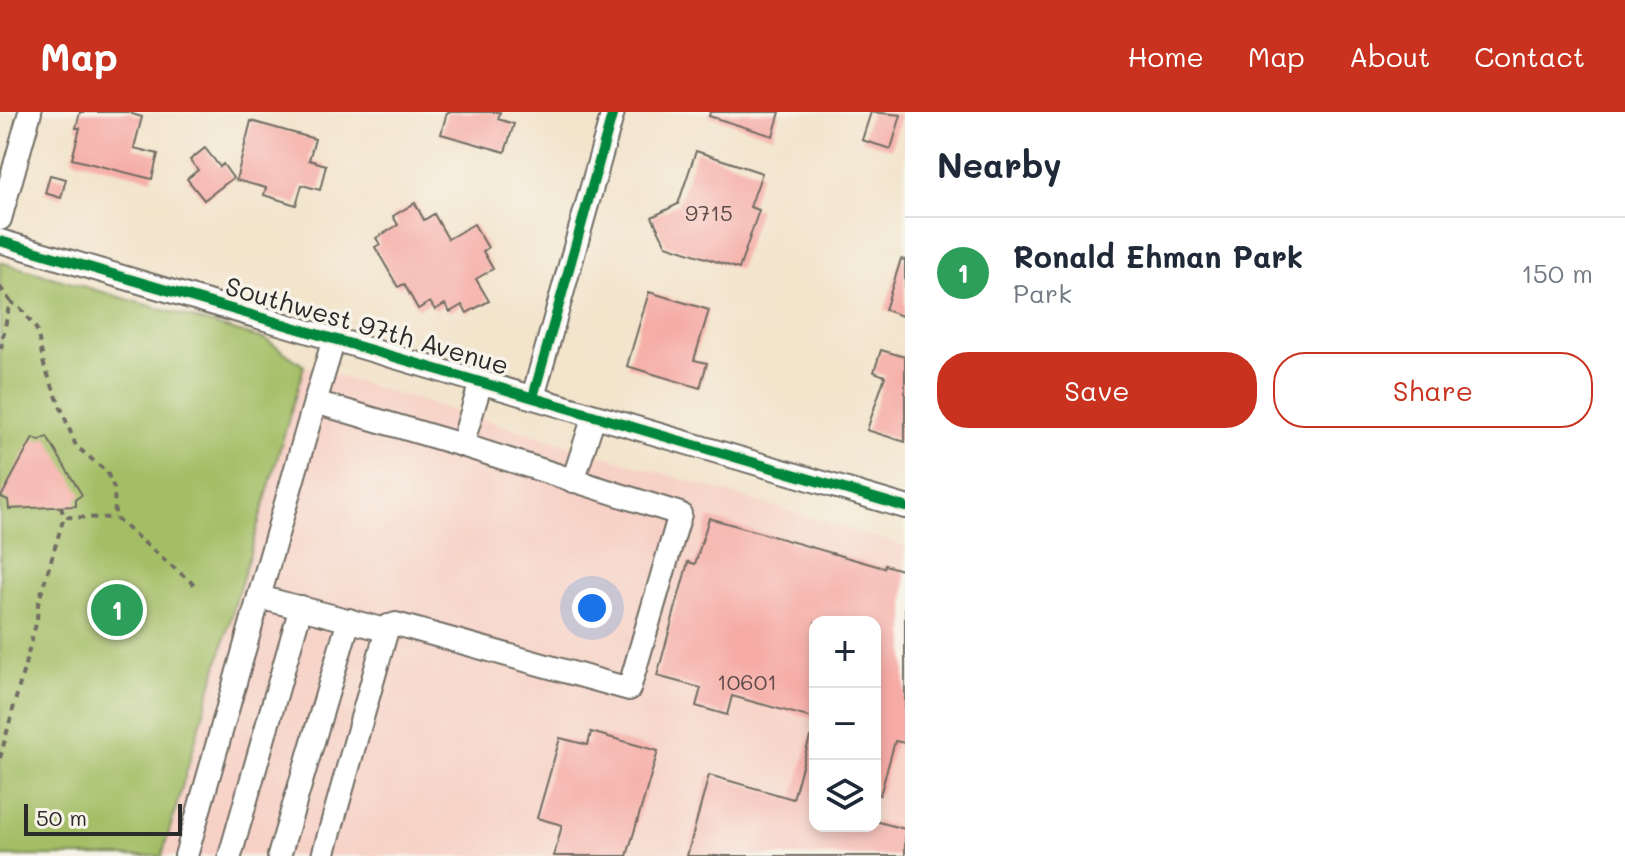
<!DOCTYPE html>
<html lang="en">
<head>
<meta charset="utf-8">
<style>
	:root { --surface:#fff; --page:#f2f2f3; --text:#1f2937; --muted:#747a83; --line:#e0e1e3; --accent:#c8321e }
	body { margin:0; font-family:Mali,sans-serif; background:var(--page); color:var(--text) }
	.controls { position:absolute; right:24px; bottom:24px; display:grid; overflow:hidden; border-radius:16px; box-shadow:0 4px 12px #0003 }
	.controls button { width:72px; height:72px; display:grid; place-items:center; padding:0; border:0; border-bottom:2px solid var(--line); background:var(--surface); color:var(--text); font:40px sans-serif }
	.scale { position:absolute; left:24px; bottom:20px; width:158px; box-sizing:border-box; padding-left:8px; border:4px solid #2b2b2b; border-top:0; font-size:22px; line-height:28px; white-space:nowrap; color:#2b2b2b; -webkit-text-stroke:6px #f7f3e8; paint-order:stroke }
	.you { position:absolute; left:592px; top:496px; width:28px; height:28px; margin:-20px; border:6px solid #fff; border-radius:50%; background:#1a73e8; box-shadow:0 0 0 12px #1a73e833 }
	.badge { display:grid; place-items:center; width:52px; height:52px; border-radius:50%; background:var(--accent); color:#fff; font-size:26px; font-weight:700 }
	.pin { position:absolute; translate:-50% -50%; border:4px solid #fff; box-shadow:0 2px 8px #0006 }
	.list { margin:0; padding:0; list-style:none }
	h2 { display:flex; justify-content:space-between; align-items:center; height:104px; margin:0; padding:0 32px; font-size:34px }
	h2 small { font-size:26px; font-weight:400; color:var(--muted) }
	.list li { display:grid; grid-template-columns:52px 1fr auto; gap:24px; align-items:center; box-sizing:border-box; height:112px; padding:0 32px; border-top:2px solid var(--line) }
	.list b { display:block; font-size:30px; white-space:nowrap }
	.list p { margin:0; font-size:26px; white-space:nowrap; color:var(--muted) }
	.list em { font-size:26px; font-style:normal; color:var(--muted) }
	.actions { display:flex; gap:16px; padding:24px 32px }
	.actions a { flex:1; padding:18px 0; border:2px solid var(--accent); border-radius:32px; text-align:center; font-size:28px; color:var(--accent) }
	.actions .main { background:var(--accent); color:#fff }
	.icon { flex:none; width:44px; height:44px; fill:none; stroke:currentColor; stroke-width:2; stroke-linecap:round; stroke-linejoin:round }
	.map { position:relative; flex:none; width:905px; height:744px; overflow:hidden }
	header { display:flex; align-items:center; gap:48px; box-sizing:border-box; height:112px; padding:0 40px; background:var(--accent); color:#fff }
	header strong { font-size:38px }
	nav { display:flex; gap:44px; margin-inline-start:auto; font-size:28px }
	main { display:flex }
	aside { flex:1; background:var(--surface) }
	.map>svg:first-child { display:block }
	.built { fill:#f7d1c6; fill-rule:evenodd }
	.green { fill:#a3be65; stroke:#677448; stroke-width:2 }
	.building { fill:#f6aba6 }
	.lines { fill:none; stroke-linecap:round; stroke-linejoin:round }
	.minor-casing { stroke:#716c63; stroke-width:26 }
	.path { stroke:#716c63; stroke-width:4; stroke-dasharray:6 6; stroke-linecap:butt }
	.minor { stroke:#fff; stroke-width:22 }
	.cycleway-casing { stroke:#f7f3e8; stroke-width:15 }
	.cycleway { stroke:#00873e; stroke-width:10 }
	.labels { text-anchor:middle; stroke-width:7; stroke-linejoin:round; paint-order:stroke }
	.number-label { font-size:22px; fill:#5e4b4a }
	.street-label { font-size:26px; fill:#2b2b2b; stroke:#f7f3e8 }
</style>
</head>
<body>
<header>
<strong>Map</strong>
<nav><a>Home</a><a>Map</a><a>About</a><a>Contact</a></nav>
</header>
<main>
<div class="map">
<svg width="905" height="744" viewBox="0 0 905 744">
	<rect width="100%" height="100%" fill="#f7f3e8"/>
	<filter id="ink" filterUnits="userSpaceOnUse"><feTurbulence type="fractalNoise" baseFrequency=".0125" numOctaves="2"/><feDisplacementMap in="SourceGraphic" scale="16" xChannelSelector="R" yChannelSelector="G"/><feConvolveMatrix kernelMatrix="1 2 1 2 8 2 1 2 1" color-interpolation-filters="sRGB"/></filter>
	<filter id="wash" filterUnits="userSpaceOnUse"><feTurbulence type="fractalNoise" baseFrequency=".006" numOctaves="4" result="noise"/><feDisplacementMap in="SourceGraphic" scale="32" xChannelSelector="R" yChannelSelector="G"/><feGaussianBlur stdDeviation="1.8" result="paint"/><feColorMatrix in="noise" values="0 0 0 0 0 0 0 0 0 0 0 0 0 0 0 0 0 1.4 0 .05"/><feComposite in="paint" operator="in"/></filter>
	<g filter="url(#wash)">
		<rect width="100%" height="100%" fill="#f3e4cc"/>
		<path class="built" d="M304,254l601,180v310h-743zM815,510h60v204h-60z"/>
		<path class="green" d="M0,150l267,78 37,26 -142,490h-162z"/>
		<g id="blocks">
			<g class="building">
				<path d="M80,0h52v2l10,3 -8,31 24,6 -6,25 -80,-20 8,-31h-4z"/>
				<path d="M447,0h53l-2,7 16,5 -9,28 -64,-18z"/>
				<path d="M710,0h70l-7,24 -64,-20z"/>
				<path d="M871,0l30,3 -10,34 -29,-9z"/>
				<path d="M251,9l64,18 -6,21 17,5 -6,25 -18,-5 -6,20 -32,-10 2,-7 -30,-8z"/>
				<path d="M205,36l15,19 3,-3 10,14 -29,22 -17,-21 11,-9 -8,-10z"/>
				<path d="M696,39l66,22 -12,34 9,3 -20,59 -73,-24 -14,-28 26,-13z"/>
				<path d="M50,63l16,4 -5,19 -16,-5z"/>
				<path d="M415,91l9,17 10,-6 14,25 26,-15 14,24 -5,3 10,18 -17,10 13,22 -22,12 -5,-8 -12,7 -5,-8 -10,6 -5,-8 -12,7 -14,-25 -6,3 -23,-40 5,-3 -4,-6 22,-13 -5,-9z"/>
				<path d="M901,147l4,1v57l-20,-7z"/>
				<path d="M649,180l60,18 -15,50 13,3 -7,25 -73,-22z"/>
				<path d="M881,238l24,7v85l-38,-12 18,-54 -11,-4z"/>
				<path d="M47,325l35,58 -6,4v7l-67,3 -1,-9 -7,-3 32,-59 7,3z"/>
				<path d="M709,406l175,50 1,-3 20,6v172l-10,-2 -15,54 -5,-1v-172h-60v97l-83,-23 -5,19 -31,-9 5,-18 -44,-12 31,-114 7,2z"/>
				<path d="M591,620l67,19 -31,105h-73l8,-31 -25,-7 23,-80 28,7z"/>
				<path d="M810,625h5v89h60v-5l30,8v27h-218l22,-81 84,24z"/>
			</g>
		</g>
	</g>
	<g filter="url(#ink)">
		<use href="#blocks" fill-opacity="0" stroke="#716c63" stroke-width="2"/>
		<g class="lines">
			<defs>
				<g id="minor">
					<path d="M0,107l30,-107"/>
					<path d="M0,129l905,266"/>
					<path d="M334,227l-19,63 147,43 19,-63"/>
					<path d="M533,285l80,-285"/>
					<path d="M315,290l-56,195 122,32 15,-5 233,65 51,-175 -218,-69"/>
					<path d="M573,369l21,-65"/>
					<path d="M186,744l73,-259"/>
					<path d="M230,744l71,-249"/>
					<path d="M279,744l70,-236"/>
					<path d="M323,744l65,-230"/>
				</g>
			</defs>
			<use href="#minor" class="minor-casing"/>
			<g class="path">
				<path d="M0,175l10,14 -10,52"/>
				<path d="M10,189l12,9 15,20 7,35 32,81 31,26 7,16 1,30 83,70"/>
				<path d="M61,395l3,10"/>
				<path d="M0,646l37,-138 1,-16 26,-87 51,1"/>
			</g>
			<use href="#minor" class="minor"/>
			<defs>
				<g id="cycleway">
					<path d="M0,129l905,266"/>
					<path d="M533,285l80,-285"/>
				</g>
			</defs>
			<use href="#cycleway" class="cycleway-casing"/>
			<use href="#cycleway" class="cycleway"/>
		</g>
	</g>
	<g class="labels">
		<g class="number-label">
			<text x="709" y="109">9715</text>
			<text x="747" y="578">10601</text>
		</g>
		<g class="street-label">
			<text transform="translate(367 214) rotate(16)" y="9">Southwest 97th Avenue</text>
		</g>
	</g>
</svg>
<div class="controls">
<button>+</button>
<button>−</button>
<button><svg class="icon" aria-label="layers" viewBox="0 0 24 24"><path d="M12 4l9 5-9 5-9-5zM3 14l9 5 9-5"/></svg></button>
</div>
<div class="scale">50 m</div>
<div class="you"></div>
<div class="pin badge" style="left:117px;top:498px;background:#2e9e5b">1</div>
</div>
<aside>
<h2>Nearby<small></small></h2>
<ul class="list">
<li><span class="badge" style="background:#2e9e5b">1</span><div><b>Ronald Ehman Park</b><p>Park</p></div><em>150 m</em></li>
</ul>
<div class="actions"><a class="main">Save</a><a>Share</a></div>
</aside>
</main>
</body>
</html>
